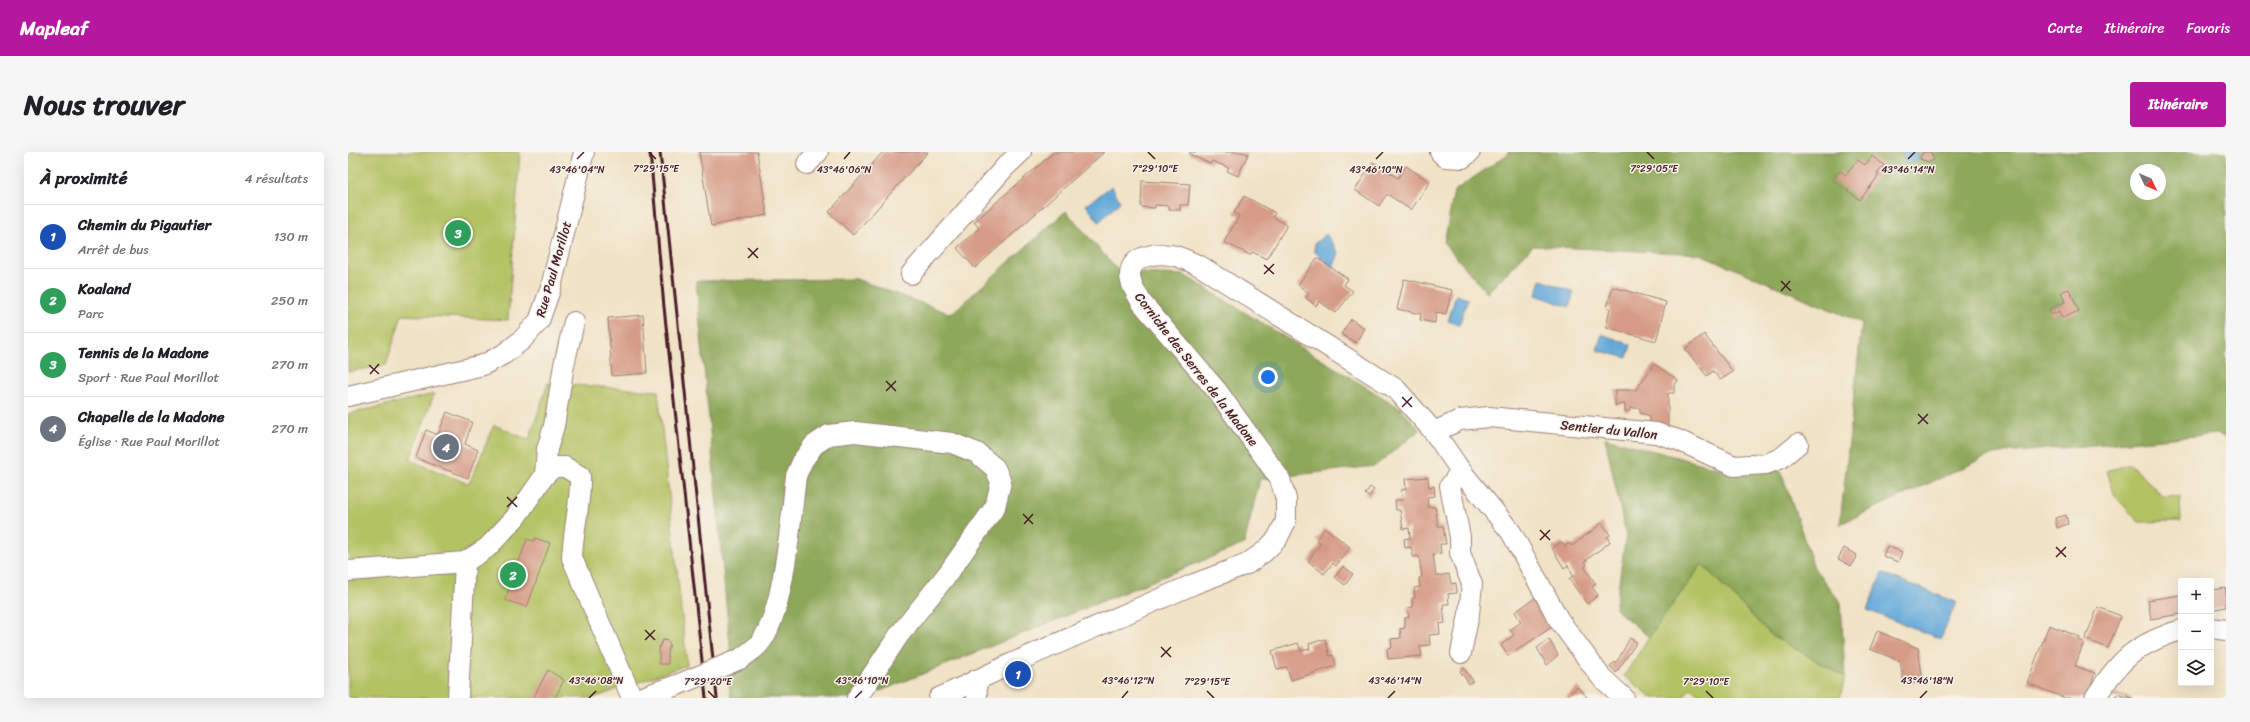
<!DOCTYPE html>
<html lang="fr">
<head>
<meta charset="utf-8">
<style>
	:root { --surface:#fff; --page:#f6f6f6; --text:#202124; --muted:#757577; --line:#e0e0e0; --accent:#b5179e }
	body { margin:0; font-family:Sriracha,sans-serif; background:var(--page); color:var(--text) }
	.controls { position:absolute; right:12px; bottom:12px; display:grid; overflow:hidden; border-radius:4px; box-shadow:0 4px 16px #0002 }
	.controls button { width:36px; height:36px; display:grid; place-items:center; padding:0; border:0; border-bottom:1px solid var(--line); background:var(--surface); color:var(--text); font:20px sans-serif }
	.compass { position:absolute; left:1782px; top:12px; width:36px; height:36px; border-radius:50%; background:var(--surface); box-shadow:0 4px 16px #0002; rotate:134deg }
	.you { position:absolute; left:920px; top:225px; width:14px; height:14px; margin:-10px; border:3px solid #fff; border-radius:50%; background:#1a73e8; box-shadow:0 0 0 6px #1a73e833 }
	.badge { display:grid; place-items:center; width:26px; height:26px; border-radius:50%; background:var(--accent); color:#fff; font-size:13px; font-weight:700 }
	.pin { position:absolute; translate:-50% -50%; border:2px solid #fff; box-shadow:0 1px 4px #0006 }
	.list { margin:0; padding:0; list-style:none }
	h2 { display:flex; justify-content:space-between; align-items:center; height:52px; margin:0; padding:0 16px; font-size:17px }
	h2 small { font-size:13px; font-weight:400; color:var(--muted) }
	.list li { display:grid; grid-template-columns:26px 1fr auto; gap:12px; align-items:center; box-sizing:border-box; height:64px; padding:0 16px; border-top:1px solid var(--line) }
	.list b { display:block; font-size:15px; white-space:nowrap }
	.list p { margin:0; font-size:13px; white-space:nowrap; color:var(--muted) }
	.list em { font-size:13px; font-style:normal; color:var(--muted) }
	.icon { flex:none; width:22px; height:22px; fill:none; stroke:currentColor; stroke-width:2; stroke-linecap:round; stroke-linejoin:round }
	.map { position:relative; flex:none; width:1878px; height:546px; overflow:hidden; border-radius:4px }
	header { display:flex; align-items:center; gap:24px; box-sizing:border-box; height:56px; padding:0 20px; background:var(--accent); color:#fff }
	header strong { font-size:19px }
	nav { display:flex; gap:22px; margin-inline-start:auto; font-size:14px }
	.intro { display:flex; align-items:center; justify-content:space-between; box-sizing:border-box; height:96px; padding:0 24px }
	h1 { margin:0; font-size:28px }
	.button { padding:10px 18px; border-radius:4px; background:var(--accent); color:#fff; font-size:14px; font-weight:700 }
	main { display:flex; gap:24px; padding:0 24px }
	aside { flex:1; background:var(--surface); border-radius:4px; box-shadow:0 4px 16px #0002 }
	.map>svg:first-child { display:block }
	.green { fill:#b3c264; stroke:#7e7048 }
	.forest { fill:#8ea85a; stroke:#6c6442; fill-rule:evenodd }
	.water { fill:#64a9d9; stroke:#576482 }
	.building { fill:#d69b86 }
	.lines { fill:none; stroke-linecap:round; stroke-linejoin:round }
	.minor-casing { stroke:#9d8078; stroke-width:22 }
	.minor { stroke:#fff; stroke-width:20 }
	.rail { stroke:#4a1f2b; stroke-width:3 }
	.minor-bridge-casing { stroke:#9d8078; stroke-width:22; stroke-linecap:butt }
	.minor-bridge { stroke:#fff; stroke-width:20 }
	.ticks { fill:none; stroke:#4a1f2b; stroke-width:1.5 }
	.labels { text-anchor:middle; stroke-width:3; stroke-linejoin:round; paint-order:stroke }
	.street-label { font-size:13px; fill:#4a1f2b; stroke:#f7f3e8 }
	.ticks-label { font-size:10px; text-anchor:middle; fill:#4a1f2b; stroke:#f7f3e8; stroke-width:3; stroke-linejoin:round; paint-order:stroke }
</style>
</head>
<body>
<header>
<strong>Mapleaf</strong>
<nav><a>Carte</a><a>Itinéraire</a><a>Favoris</a></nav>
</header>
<div class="intro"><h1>Nous trouver</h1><a class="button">Itinéraire</a></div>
<main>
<aside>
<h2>À proximité<small>4 résultats</small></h2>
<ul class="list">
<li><span class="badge" style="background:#1a4fb4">1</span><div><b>Chemin du Pigautier</b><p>Arrêt de bus</p></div><em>130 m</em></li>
<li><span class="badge" style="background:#2e9e5b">2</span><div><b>Koaland</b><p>Parc</p></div><em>250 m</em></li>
<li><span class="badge" style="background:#2e9e5b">3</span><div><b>Tennis de la Madone</b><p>Sport · Rue Paul Morillot</p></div><em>270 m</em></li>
<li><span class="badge" style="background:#6b7280">4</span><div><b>Chapelle de la Madone</b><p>Église · Rue Paul Morillot</p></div><em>270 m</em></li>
</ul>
</aside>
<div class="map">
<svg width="1878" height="546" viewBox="0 0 1878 546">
	<rect width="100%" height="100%" fill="#f7f3e8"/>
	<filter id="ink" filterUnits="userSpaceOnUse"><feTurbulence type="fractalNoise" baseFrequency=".025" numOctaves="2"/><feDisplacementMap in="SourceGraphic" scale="8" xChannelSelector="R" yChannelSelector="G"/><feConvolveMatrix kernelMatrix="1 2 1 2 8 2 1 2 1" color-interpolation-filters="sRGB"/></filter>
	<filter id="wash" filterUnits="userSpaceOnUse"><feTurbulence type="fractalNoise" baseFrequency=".012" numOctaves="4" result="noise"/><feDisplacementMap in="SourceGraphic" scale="16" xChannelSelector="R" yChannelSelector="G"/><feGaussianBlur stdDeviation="0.9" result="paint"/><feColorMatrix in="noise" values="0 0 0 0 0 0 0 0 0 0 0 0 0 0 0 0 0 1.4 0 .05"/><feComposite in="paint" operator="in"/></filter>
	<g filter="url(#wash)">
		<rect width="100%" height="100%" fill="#f0e2c5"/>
		<g class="green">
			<path d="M0,0h172l-12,168 -106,-5 -16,50 -38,7z"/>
			<path d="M200,231l110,8 29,274 -94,33h-245v-284l86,-20 -24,66 59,24 25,-59 35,15z"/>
			<path d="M1782,312l33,32 17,1 1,24 -42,1 -24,-26 -8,-25z"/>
			<path d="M1354,412l68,70 75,43 -5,21h-133l-17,-10 -7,10h-30l-29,-22 25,-39z"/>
		</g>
		<g class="forest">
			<path d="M1160,0h718v286l-9,-4 -224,20 -153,70 22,-201 -162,-69 -167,-8 -46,47 -43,-50 10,-52 54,-37zM1788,18h24v24h-24z"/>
			<path d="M718,59l53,61 65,3 216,133 20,22 -45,36 -115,13 -16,65 -381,154h-132l-3,-21 2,-31 -34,-365 160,-2 95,35z"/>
			<path d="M1257,286l113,30 63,3 33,97 27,35 4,74 -75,-43 -68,-70 -53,73 -34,-28 11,-74z"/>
		</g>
		<g class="water">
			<path d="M1553,0h16l3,7 -14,5z"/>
			<path d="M764,34l8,16 -21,20 -13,-17z"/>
			<path d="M978,82l13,19 -6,15 -19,-17 1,-8z"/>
			<path d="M1193,128l33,12 -5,15 -33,-12z"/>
			<path d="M1108,143l12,4 -9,26 -11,-4z"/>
			<path d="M1254,182l29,11 -4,13 -30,-8z"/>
			<path d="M1534,421l74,29 -15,37 -74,-29z"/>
		</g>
		<g id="blocks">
			<g class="building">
				<path d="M351,0h58l10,63 -56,11z"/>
				<path d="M535,0h45l-75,83 -24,-23z"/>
				<path d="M706,0h50l-129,116 -18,-20 22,-20 -5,-6z"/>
				<path d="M842,0h52l6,2 -10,22 -11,-5 2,-3 -17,-7 -1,3 -22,-10z"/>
				<path d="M1575,0h8l3,8 -5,2 -9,-3z"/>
				<path d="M1524,4l12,9 -7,9 2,1 -19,25 -27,-20 7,-9 6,4 12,-15 7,5z"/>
				<path d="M1025,10l25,16 8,-12 24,16 -19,28 -24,-16 -8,12 -24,-16z"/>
				<path d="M794,29l48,3 -2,21h-8v5h-11v-4l-14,-1v3l-14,-1z"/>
				<path d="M896,44l31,17 -2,4 14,8 -20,34 -15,-7 -2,3 -26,-13 15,-26 -5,-3z"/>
				<path d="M969,106l31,21 -4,6 9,6 -17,22 -17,-12 -3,5 -10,-8 3,-5 -11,-8z"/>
				<path d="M1056,127l48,11 -6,24 -10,-2 -1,11 -15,-3 1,-6 -24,-5z"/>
				<path d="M1265,135l53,15 -10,39 -50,-14 4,-19 -3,-1z"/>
				<path d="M1721,137l10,22 -17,7 -2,-7 -9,4 -2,-6 16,-7 -4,-10z"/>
				<path d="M295,163l4,58 -35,3 -4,-58z"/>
				<path d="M1003,167l13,9 -8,15 -15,-9z"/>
				<path d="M1356,182l29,38 -13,8 -7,-9 -6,5 -22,-27z"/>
				<path d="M1306,212l24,16 -4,6v7h-6v33l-18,-3v-7l-10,-3v-5h-10v3h-5v-7l-10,1v-15h21z"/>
				<path d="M99,260l25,10 -7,22 13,6 -10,28 -52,-20 10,-28 12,5z"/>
				<path d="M1080,325l1,10 5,-1 1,10 -8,1 1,10h7l3,19h5l3,18h-6l1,9 -8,1 3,22 13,-2 2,10 5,-1 1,10 -9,1 1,10h-6l2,19 -6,1 1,10 -11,1 1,10 -10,1 2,10 -34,3 -1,-10 5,-1 -1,-9 10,-1 -1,-9 5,-1v-10l4,-1 -2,-9 6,-1 -1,-9h3l-1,-10 6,-1 -1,-9 3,-1 -3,-21 -6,1 -2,-10 -6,1 -1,-9 6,-1 -1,-10 -6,1 -3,-19h-4l-1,-10h8l-2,-10 5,-1 -1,-10z"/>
				<path d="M1022,335l4,3 -5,7 -4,-3z"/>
				<path d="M1718,363l2,9 -11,4 -2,-10z"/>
				<path d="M1254,371l8,12 -3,2 3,5 -25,19 2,4 -3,2 12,17 -4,3 6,8 -11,9 -18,-25 4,-3 -5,-11 -4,3 -12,-20 10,-6 3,4 5,-3 2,3z"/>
				<path d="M977,376l25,19 -14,19 -3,-3 -9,11 -16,-13 13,-18 -5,-3z"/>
				<path d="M187,386l15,5 -23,64 -22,-7 22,-61 7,2z"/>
				<path d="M1539,394l15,6 -4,10 -15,-6z"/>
				<path d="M1496,396l13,7 -6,11 -13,-7z"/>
				<path d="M995,414l10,8 -8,11 -10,-8z"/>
				<path d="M1878,436v19l-15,3v-20z"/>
				<path d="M1833,443v19l-30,5 -3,-19z"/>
				<path d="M1187,446l17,29 -44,29 -7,-11 13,-10 -4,-5 11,-8 -6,-10z"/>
				<path d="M1750,455l23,9 -13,32 -23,-9z"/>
				<path d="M1701,473l31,12 -1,3 5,2 -9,24 20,7 -9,25h-21l-38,-15z"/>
				<path d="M1529,479l41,17 5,33 -19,3 -4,-23 -30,-12z"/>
				<path d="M1282,486l7,4 -21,31 -6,-7 8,-6z"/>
				<path d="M977,487l5,17 3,-1 3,11 -45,14 -4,-13 -10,2 -5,-18 26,-8 3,8 9,-2 -1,-5z"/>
				<path d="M1201,487l9,16 -11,10 -10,-17z"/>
				<path d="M315,488l5,1 2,4 -2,5v14h-9v-17z"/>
				<path d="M1116,516l9,13 -4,3 -9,-13z"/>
				<path d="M200,518l16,10 -9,18h-22z"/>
				<path d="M1229,535l11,11h-23z"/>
				<path d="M1769,542l6,2 1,-1 9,3h-20z"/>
			</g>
		</g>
	</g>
	<g filter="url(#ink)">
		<use href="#blocks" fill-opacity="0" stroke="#9d8078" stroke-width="1"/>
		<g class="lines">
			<defs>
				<g id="minor">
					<path d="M1092,0l5,5 18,1 7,-6"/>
					<path d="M459,12l11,-12"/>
					<path d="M563,122l94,-107 16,-15"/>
					<path d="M0,244l135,-31 21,-11 18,-14 17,-19 12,-34 33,-135"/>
					<path d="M1086,280l26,-12 29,-3 167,16 22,7 56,26 32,-2 15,-6 17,-14"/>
					<path d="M197,323l9,-8h11l15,9c1,28 -7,54 -8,82l60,140"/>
					<path d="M0,419l117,-9 22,-14 28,-30 30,-43 2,-26 7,-23 10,-61 10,-43"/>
					<path d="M1863,476l15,2"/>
					<path d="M1113,501l8,-39 3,-30 -12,-31v-16l-10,-51 11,-15"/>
					<path d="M392,507c6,-5 14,-9 19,-15 25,-28 32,-128 37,-168l7,-16 11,-15 15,-10 26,-3 97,11 25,10 18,15 6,14 -6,25 -46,65 -50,63 -42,63"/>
					<path d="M628,528l1,18"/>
					<path d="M110,546l7,-136"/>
					<path d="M292,546l37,-13"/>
					<path d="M591,546l74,-35 181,-79 53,-20 17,-12 13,-13 9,-18v-22l-6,-20 -62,-87 -76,-89c-5,-9 -12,-18 -12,-29 1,-19 27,-21 40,-19 10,1 20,7 30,11l196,123 38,43 27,39 50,61 48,88 42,57 23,21"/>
					<path d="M1747,546c25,-39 41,-54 86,-68"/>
				</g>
			</defs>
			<use href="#minor" class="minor-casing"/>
			<use href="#minor" class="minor"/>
			<g class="rail">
				<path d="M302,0l14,155 42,391"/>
				<path d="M312,0l57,546"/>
			</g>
			<defs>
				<path id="minor-bridge" d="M329,533l63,-26"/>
			</defs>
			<use href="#minor-bridge" class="minor-bridge-casing"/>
			<use href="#minor-bridge" class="minor-bridge"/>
		</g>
	</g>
	<path class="ticks" d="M301,0l7,7M800,0l7,7M1299,0l7,7M229,7l7,-7M496,7l6,-7M1028,7l7,-7M1560,7l7,-7M400,96l10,10M400,106l10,-10M916,113l10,9M916,122l10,-10M1433,129l10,10M1433,139l9,-10M21,213l10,9M22,222l9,-10M538,229l10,10M538,239l10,-10M1054,245l10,10M1054,255l10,-10M1570,262l10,10M1570,272l10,-10M159,345l10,10M159,355l10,-10M675,362l10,10M676,372l9,-10M1192,378l10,10M1192,388l10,-10M1708,395l10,10M1708,405l10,-10M297,478l10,10M297,488l10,-10M813,495l10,10M813,505l10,-10M360,539l7,7M859,539l7,7M1358,539l7,7M241,546l7,-7M507,546l7,-7M774,546l6,-7M1040,546l7,-7M1572,546l7,-7"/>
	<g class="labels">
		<g class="street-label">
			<text transform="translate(205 117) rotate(-74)" y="5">Rue Paul Morillot</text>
			<text transform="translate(849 217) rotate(52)" y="5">Corniche des Serres de la Madone</text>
			<text transform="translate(1261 277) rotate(6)" y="5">Sentier du Vallon</text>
		</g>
	</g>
	<g class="ticks-label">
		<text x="308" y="20">7°29'15"E</text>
		<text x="807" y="20">7°29'10"E</text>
		<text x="1306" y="20">7°29'05"E</text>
		<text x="1560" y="21">43°46'14"N</text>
		<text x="229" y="21">43°46'04"N</text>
		<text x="496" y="21">43°46'06"N</text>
		<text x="1028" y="21">43°46'10"N</text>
		<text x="248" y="532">43°46'08"N</text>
		<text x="514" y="532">43°46'10"N</text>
		<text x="780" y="532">43°46'12"N</text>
		<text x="1047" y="532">43°46'14"N</text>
		<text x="1579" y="532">43°46'18"N</text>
		<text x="360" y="533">7°29'20"E</text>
		<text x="859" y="533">7°29'15"E</text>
		<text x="1358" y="533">7°29'10"E</text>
	</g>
</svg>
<div class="controls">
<button>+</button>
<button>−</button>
<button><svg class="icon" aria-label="layers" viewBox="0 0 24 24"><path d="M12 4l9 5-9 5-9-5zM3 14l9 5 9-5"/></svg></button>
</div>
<svg class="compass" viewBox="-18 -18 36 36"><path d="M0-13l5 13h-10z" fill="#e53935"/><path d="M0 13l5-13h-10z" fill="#757577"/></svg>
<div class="you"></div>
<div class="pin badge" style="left:670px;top:522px;background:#1a4fb4">1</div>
<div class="pin badge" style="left:165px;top:423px;background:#2e9e5b">2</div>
<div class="pin badge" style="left:110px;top:81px;background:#2e9e5b">3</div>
<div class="pin badge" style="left:98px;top:295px;background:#6b7280">4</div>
</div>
</main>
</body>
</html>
